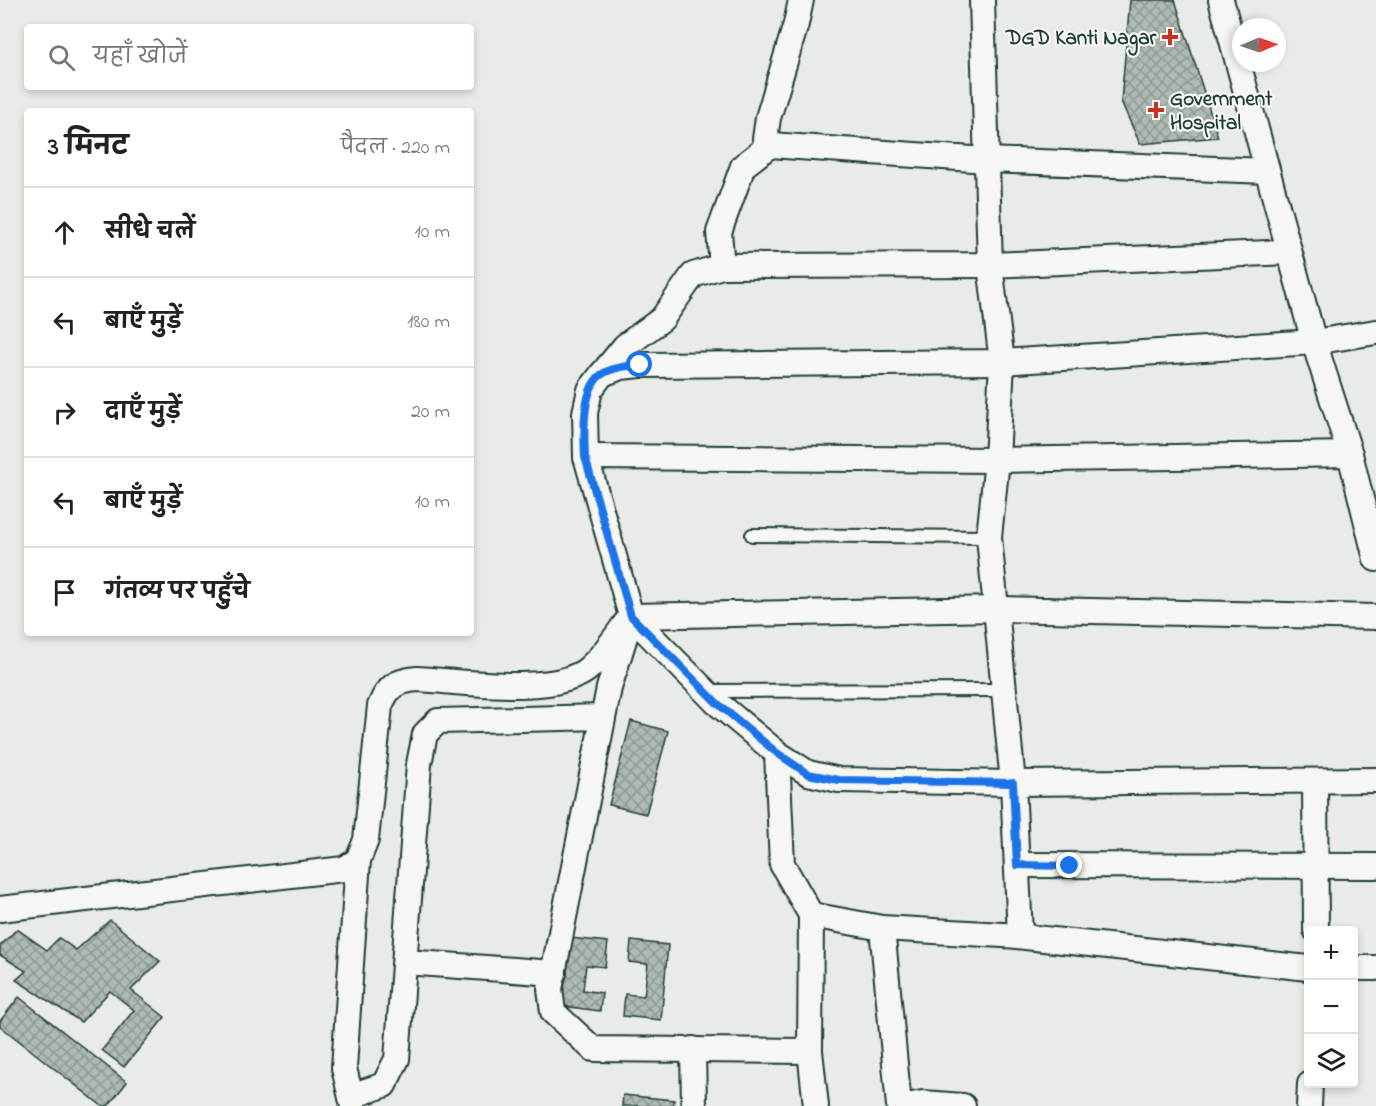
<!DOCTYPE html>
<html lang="hi">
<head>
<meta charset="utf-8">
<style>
	:root { --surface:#fff; --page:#f6f6f6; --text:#222; --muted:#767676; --line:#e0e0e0 }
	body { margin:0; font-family:"Indie Flower","Playpen Sans Deva",sans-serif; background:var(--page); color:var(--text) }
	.controls { position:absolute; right:18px; bottom:18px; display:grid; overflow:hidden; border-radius:6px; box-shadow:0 3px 9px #0003 }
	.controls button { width:54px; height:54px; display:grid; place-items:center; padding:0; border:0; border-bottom:2px solid var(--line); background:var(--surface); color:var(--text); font:30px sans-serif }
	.compass { position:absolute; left:1232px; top:18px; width:54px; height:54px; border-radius:50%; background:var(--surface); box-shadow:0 3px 9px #0003; rotate:88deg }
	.stop { position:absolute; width:18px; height:18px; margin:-14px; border:4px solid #1a73e8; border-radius:50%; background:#fff }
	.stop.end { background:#1a73e8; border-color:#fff; box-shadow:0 2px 6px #0008 }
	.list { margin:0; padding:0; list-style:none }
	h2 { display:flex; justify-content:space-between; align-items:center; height:78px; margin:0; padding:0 24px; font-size:26px }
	h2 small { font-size:20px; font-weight:400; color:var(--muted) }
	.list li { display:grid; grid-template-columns:39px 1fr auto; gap:18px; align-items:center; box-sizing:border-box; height:90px; padding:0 24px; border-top:2px solid var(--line) }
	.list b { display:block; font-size:22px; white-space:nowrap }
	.list em { font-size:20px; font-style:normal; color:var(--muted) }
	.icon { flex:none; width:33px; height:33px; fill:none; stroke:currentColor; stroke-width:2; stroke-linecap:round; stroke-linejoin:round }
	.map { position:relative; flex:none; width:1376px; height:1106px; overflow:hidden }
	.search { position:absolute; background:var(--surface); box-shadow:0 3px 9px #0003; left:24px; top:24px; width:450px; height:66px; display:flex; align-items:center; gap:15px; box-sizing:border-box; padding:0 21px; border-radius:6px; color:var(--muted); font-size:22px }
	.panel { position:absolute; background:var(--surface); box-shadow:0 3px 9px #0003; left:24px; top:108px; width:450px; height:528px; border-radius:6px }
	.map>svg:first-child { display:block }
	.building { fill:url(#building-cross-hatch); stroke:#1f3d34; stroke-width:1.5 }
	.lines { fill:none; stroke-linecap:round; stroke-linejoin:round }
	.service-casing { stroke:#1f3d34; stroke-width:16 }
	.minor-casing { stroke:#1f3d34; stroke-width:28 }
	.service { stroke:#f6f6f2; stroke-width:12 }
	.minor { stroke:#f6f6f2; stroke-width:24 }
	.route { stroke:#1a73e8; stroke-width:8 }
	.poi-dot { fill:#c8321e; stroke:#f6f6f2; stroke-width:2 }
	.labels { text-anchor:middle; stroke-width:4.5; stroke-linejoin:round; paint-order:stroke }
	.poi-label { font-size:21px; font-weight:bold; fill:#1f3d34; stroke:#f6f6f2; text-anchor:end }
</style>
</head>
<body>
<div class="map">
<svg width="1376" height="1106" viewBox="0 0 1376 1106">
	<defs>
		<pattern id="building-cross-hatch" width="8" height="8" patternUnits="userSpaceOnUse" patternTransform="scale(1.5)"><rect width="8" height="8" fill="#b0bab5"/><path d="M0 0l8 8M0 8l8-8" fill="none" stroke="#8f9894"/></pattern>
	</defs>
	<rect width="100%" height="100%" fill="#e9ebe7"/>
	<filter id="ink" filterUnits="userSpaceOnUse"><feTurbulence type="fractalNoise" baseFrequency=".0167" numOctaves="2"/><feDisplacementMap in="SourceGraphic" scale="12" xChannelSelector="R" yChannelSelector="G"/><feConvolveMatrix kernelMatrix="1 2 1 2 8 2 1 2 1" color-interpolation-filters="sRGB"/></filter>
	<g filter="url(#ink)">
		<g class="building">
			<path d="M1130,0h45l43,137 -78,7 -19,-43z"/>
			<path d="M631,721l37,10 -22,83 -37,-9z"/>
			<path d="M110,920l50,41 -29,29 34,27 -41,50 -22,-17 32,-40 -24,-19 -29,31 -65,-42 10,-9 -26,-16v-9l17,-17 30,21 12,-12 17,12z"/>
			<path d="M570,938l38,4 -3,25 -19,-2 -3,25 19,3 -2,18 -38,-5z"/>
			<path d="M631,941l37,4 -7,75 -38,-4 2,-22 19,2 4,-32 -19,-2z"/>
			<path d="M19,997l108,85 -19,24h-6l-102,-80v-5z"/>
			<path d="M623,1095l51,5 -1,6h-51z"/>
		</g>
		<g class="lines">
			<defs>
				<g id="service">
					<path d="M752,535l237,2"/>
					<path d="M706,691l299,-1"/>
				</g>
				<g id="minor">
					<path d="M801,0l-5,24 -28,94 -3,21 5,6 217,15 280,11"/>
					<path d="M1221,0l93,342 36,112 26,105"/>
					<path d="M770,145l-27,21 -24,66 3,34 -29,9 -31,44 -37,27 -23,28 -12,16 -5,23 1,44 45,159 86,87 60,50 31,20 31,7 174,3 363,-3"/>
					<path d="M722,266l268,-1 299,-13"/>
					<path d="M602,374l19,-7 19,-2 362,-3 312,-20 62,-10"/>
					<path d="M586,457l411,3 353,-6"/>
					<path d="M631,616l367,-7 378,8"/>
					<path d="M627,630l-18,58 -59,301 3,23 40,37 217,2"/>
					<path d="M777,753l5,111 29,51 -1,136 6,55"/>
					<path d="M1315,781l1,149"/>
					<path d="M1017,865l359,1"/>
					<path d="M0,909l344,-40 14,-9 8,-20 14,-134c8,-20 16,-25 37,-27 43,2 142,18 173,-12 16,-14 28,-34 41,-51"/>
					<path d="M811,915l71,13 138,8 -7,-153 -24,-246 8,-77 5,-98 -12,-97 -8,-265"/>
					<path d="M882,928l17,178"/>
					<path d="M1017,936l291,32"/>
					<path d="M405,962l149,11"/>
					<path d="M1354,968h22"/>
					<path d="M693,1049l1,57"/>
					<path d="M351,1096l33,-11 13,-26 22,-295 6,-30 13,-13 165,-4"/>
					<path d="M353,1106l-9,-38 14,-208"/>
					<path d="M906,1106l17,-3 40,3"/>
					<path d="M1309,1106l1,-22"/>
				</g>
			</defs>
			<use href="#service" class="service-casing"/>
			<use href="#minor" class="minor-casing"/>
			<use href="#service" class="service"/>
			<use href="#minor" class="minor"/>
		</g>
	</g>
	<g class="lines" filter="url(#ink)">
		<path class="route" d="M640,365c-12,1 -25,2 -36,8 -23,12 -20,62 -19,84l46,159 86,87 60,50 31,21 31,6 174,3 4,82 53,1"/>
	</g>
	<g class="poi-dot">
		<path d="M1167 28h6v6h6v6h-6v6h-6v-6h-6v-6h6z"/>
		<path d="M1153 101h6v6h6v6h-6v6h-6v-6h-6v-6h6z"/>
	</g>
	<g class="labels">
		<g class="poi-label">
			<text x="1156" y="44">DGD Kanti Nagar</text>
			<text x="1170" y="105" text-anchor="start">Government<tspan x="1170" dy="24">Hospital</tspan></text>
		</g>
	</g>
</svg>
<div class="controls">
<button>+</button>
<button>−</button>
<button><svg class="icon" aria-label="layers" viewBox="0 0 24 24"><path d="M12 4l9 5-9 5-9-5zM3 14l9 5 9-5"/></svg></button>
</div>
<svg class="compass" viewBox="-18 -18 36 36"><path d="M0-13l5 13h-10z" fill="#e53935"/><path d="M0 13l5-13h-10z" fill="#767676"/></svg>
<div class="stop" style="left:640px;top:365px"></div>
<div class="stop end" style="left:1070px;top:866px"></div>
<div class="search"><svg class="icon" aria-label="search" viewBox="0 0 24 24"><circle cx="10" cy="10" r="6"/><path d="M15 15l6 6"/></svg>यहाँ खोजें</div>
<section class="panel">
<h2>3 मिनट<small>पैदल · 220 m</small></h2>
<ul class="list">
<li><svg class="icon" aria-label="ahead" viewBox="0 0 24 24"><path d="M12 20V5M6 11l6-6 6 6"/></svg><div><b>सीधे चलें</b></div><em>10 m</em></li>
<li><svg class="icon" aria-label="left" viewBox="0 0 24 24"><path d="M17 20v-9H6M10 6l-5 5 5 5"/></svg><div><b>बाएँ मुड़ें</b></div><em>180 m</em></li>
<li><svg class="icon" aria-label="right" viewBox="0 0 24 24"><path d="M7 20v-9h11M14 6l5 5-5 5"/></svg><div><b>दाएँ मुड़ें</b></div><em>20 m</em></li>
<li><svg class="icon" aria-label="left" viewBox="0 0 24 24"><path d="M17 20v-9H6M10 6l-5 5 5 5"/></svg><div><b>बाएँ मुड़ें</b></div><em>10 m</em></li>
<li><svg class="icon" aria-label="arrive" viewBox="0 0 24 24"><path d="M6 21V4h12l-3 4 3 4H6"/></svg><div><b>गंतव्य पर पहुँचे</b></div></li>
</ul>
</section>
</div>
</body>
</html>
